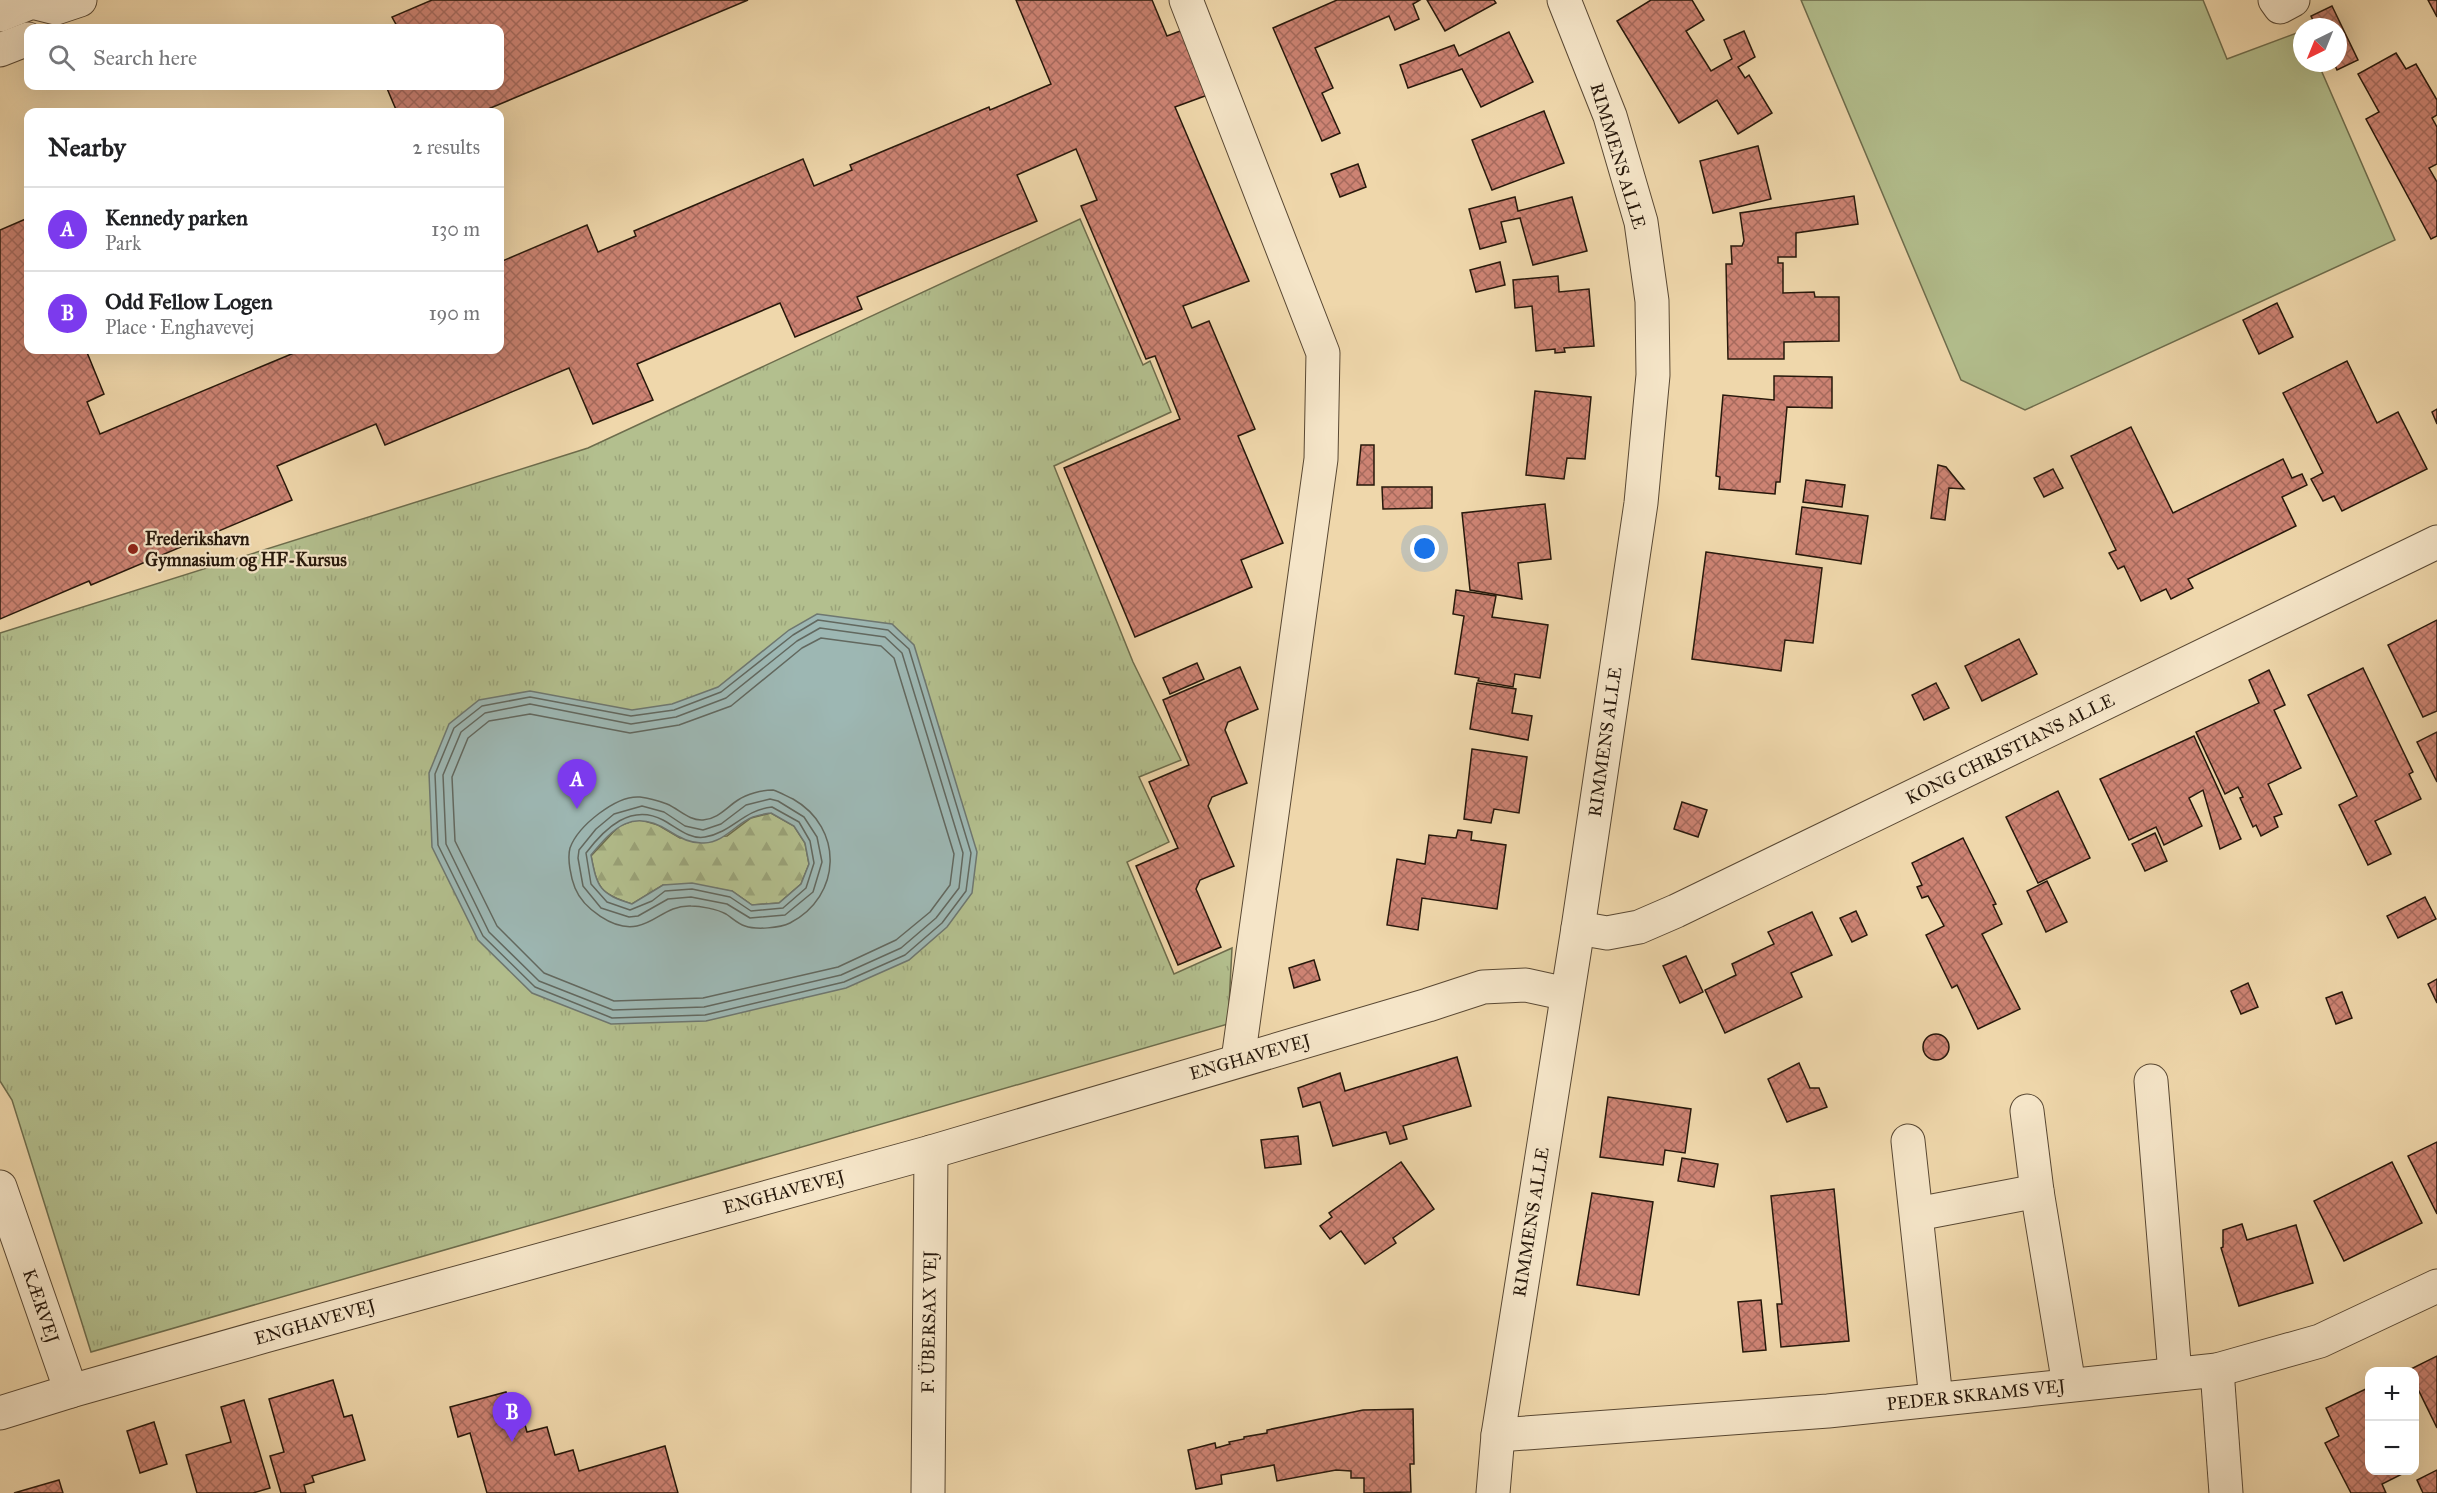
<!DOCTYPE html>
<html lang="en">
<head>
<meta charset="utf-8">
<style>
	:root { --surface:#fff; --page:#f2f2f2; --text:#202124; --muted:#757577; --line:#e0e0e0; --accent:#7c3aed }
	body { margin:0; font-family:"IM FELL Great Primer",serif; background:var(--page); color:var(--text) }
	.controls { position:absolute; right:18px; bottom:18px; display:grid; overflow:hidden; border-radius:12px; box-shadow:0 6px 24px #0002 }
	.controls button { width:54px; height:54px; display:grid; place-items:center; padding:0; border:0; border-bottom:2px solid var(--line); background:var(--surface); color:var(--text); font:30px sans-serif }
	.compass { position:absolute; left:2293px; top:18px; width:54px; height:54px; border-radius:50%; background:var(--surface); box-shadow:0 6px 24px #0002; rotate:223deg }
	.you { position:absolute; left:1425px; top:549px; width:21px; height:21px; margin:-15px; border:4px solid #fff; border-radius:50%; background:#1a73e8; box-shadow:0 0 0 9px #1a73e833 }
	.badge { display:grid; place-items:center; width:39px; height:39px; border-radius:50%; background:var(--accent); color:#fff; font-size:20px; font-weight:700 }
	.pin { position:absolute; translate:-50% -50px; filter:drop-shadow(0 2px 3px #0008) }
	.pin::after { content:''; position:absolute; top:32px; width:21px; height:18px; background:inherit; clip-path:polygon(0 0,100% 0,50% 100%) }
	.list { margin:0; padding:0; list-style:none }
	h2 { display:flex; justify-content:space-between; align-items:center; height:78px; margin:0; padding:0 24px; font-size:26px }
	h2 small { font-size:20px; font-weight:400; color:var(--muted) }
	.list li { display:grid; grid-template-columns:39px 1fr auto; gap:18px; align-items:center; box-sizing:border-box; height:84px; padding:0 24px; border-top:2px solid var(--line) }
	.list b { display:block; font-size:22px; white-space:nowrap }
	.list p { margin:0; font-size:20px; white-space:nowrap; color:var(--muted) }
	.list em { font-size:20px; font-style:normal; color:var(--muted) }
	.icon { flex:none; width:33px; height:33px; fill:none; stroke:currentColor; stroke-width:2; stroke-linecap:round; stroke-linejoin:round }
	.map { position:relative; flex:none; width:2437px; height:1493px; overflow:hidden }
	.search { position:absolute; background:var(--surface); box-shadow:0 6px 24px #0002; left:24px; top:24px; width:480px; height:66px; display:flex; align-items:center; gap:15px; box-sizing:border-box; padding:0 21px; border-radius:12px; color:var(--muted); font-size:22px }
	.panel { position:absolute; background:var(--surface); box-shadow:0 6px 24px #0002; left:24px; top:108px; width:480px; height:246px; border-radius:12px }
	.map>svg:first-child { display:block }
	.grass { fill:url(#grass-tufts); stroke:#6d6c4c; stroke-width:1.5 }
	.forest { fill:url(#forest-firs); stroke:#6d6c4c; stroke-width:1.5 }
	.garden { fill:#b3bf8e; stroke:#6d6c4c; stroke-width:1.5 }
	.water { fill:#9db7b3; stroke:#6e7770; stroke-width:1.5; fill-rule:evenodd }
	.lines { fill:none; stroke-linecap:round; stroke-linejoin:round }
	.shore { stroke:#62685f; stroke-width:1.5 }
	.building { fill:url(#building-cross-hatch); stroke:#27180b; stroke-width:1.5 }
	.minor-casing { stroke:#594833; stroke-width:35 }
	.minor { stroke:#f5e5c8; stroke-width:33 }
	.poi-dot { fill:#8f2418; stroke:#f5e5c8; stroke-width:2 }
	.labels { text-anchor:middle; stroke-width:4.5; stroke-linejoin:round; paint-order:stroke }
	.street-label { font-size:18px; fill:#27180b; stroke:#f5e5c8 }
	.poi-label { font-size:18px; font-weight:bold; fill:#27180b; stroke:#f5e5c8; text-anchor:start }
</style>
</head>
<body>
<div class="map">
<svg width="2437" height="1493" viewBox="0 0 2437 1493">
	<defs>
		<pattern id="grass-tufts" width="24" height="20" patternUnits="userSpaceOnUse" patternTransform="scale(1.5)"><rect width="24" height="20" fill="#b3bf8e"/><path d="M3 7l-1-3M5 7V3M7 7l1-3M15 17l-1-3M17 17v-4M19 17l1-3" fill="none" stroke="#9aa379"/></pattern>
		<pattern id="forest-firs" width="22" height="20" patternUnits="userSpaceOnUse" patternTransform="scale(1.5)"><rect width="22" height="20" fill="#b3bf8e"/><path d="M5 1l3.5 6h-7zM16 11l3.5 6h-7z" fill="#9aa379"/></pattern>
		<pattern id="building-cross-hatch" width="8" height="8" patternUnits="userSpaceOnUse" patternTransform="scale(1.5)"><rect width="8" height="8" fill="#cd8373"/><path d="M0 0l8 8M0 8l8-8" fill="none" stroke="#a66a5d"/></pattern>
	</defs>
	<rect width="100%" height="100%" fill="#efd7ab"/>
	<filter id="stains"><feTurbulence type="fractalNoise" baseFrequency=".00333" numOctaves="4"/><feColorMatrix values="0 0 0 0 .2 0 0 0 0 .09 0 0 0 0 .02 0 0 0 .5 -.17"/></filter>
	<radialGradient id="worn" r=".72"><stop offset=".6" stop-color="#630" stop-opacity="0"/><stop offset="1" stop-color="#630" stop-opacity=".3"/></radialGradient>
	<path class="grass" d="M1080,219l63,146 7,-4 21,51 -117,54 79,196 48,98 -42,17 30,65 -42,20 47,112 58,-26 -4,76 -1137,328 -79,-252 -12,-19v-448l588,-185z"/>
	<path class="forest" d="M771,813l23,13 11,17 4,21 -8,20 -22,19 -27,2 -20,-14 -69,-6 -31,19c-32,-10 -35,-16 -41,-48l28,-30 19,-7 20,6 22,13 47,-2 24,-18z"/>
	<path class="garden" d="M1801,0h402l24,59 75,-28v32h16l77,177 -370,170 -64,-30z"/>
	<path class="water" d="M817,614l75,10 22,21 63,207 -5,41 -25,34 -38,33 -63,28 -140,33 -95,3 -79,-31 -54,-53 -46,-93 -3,-74 20,-49 30,-24 51,-9 102,19 40,-6 46,-17 71,-57zM771,813l23,13 11,17 4,21 -8,20 -22,19 -27,2 -20,-14 -40,-8 -29,2 -31,19c-32,-10 -35,-16 -41,-49 23,-28 42,-47 78,-24 9,6 23,13 35,12 21,-1 31,-19 49,-26 5,-2 12,-3 18,-4z"/>
	<g class="lines">
		<g class="shore">
			<path d="M818,620l70,10 21,19 62,204 -5,38 -24,32 -37,32 -61,27 -139,33 -93,3 -77,-31 -52,-51 -45,-91 -3,-71 19,-46 28,-22 48,-9 101,19 43,-6 47,-18 72,-57z"/>
			<path d="M820,628l65,9 17,16 61,200 -4,35 -23,30 -35,30 -60,27 -137,32 -91,3 -74,-29 -50,-49 -43,-88 -3,-69 18,-43 24,-19 45,-9 101,20 45,-7 50,-19 71,-57z"/>
			<path d="M821,638l60,8 13,12 60,196 -4,31 -20,27 -34,28 -58,27 -135,31 -89,3 -70,-28 -47,-47 -42,-85 -3,-64 16,-39 21,-17 41,-7 100,19 49,-8 52,-19 71,-58z"/>
			<path d="M773,790c7,2 13,6 20,9 51,29 49,97 -3,124 -10,5 -34,7 -45,3 -7,-2 -13,-8 -19,-12 -9,-5 -26,-8 -35,-8 -24,-1 -34,16 -54,20 -23,5 -54,-18 -62,-38 -4,-10 -8,-29 -5,-40 8,-22 46,-53 70,-51 9,1 19,4 27,7 12,5 22,17 36,16 15,-1 24,-13 35,-20 9,-6 24,-10 35,-10z"/>
			<path d="M770,799l8,2 26,16 13,20 5,25 -9,30 -28,23 -35,3 -23,-14 -36,-7 -23,2 -30,17 -9,1 -28,-9 -18,-22 -5,-28 1,-8 17,-21 18,-15 28,-8 22,6 21,14 18,4 18,-6 25,-19z"/>
			<path d="M772,807l27,15 11,19 4,22 -8,25 -23,20 -32,3 -21,-14 -38,-8 -27,2 -13,10 -22,9 -23,-8 -16,-18 -5,-31c19,-25 45,-50 77,-33 13,7 27,20 42,17 28,-5 38,-27 67,-30z"/>
		</g>
	</g>
	<g class="building">
		<path d="M432,0h316l-267,112h-84l-11,-26h114v-58h-102l-6,-11z"/>
		<path d="M1016,0h136l15,36 16,-6 30,63 -38,14 74,174 -66,25 9,22 17,-7 46,108 -17,7 45,107 -42,17 11,27 -117,50 -71,-169 116,-49 -25,-63 -9,3 -65,-153 16,-6 -21,-51 -59,26 20,46 -180,76 5,12 -67,28 -15,-34 -143,61 16,36 -60,24 -24,-56 -184,77 -9,-21 -99,42 15,34 -201,85 -2,-4 -89,38v-389l28,-12v132h58l18,44 -17,8 13,32 201,-84h199v-88l87,-37 11,27 38,-16 -2,-5 169,-72 11,27 38,-16 -2,-5 139,-58 1,3 61,-26z"/>
		<path d="M1337,0h83l-7,4 6,15 -24,11 -6,-14 -74,32 18,40 -11,5 18,40 -18,8 -49,-113z"/>
		<path d="M1427,0h67l2,3 -51,28z"/>
		<path d="M1651,0h41l12,20 -18,11 25,40 21,-12 -8,-19 20,-9 11,26 -17,10 7,11 4,-3 23,38 -34,21 -21,-34 -38,23 -62,-102z"/>
		<path d="M2428,0h9v17z"/>
		<path d="M2332,6l26,54 -21,10 -3,-7h4v-36h-22l-5,-11z"/>
		<path d="M1509,32l24,50 -52,25 -19,-38 -54,19 -8,-23 54,-20 5,11z"/>
		<path d="M2396,53l10,16 10,-5 21,36v15l-5,3 5,9v37l-8,4 8,14v54l-6,3 -65,-120 13,-7 -21,-38z"/>
		<path d="M1544,111l20,52 -72,27 -20,-50z"/>
		<path d="M1758,146l13,53 -58,14 -13,-52z"/>
		<path d="M1358,164l8,23 -26,10 -9,-23z"/>
		<path d="M1854,196l4,28 -62,9v24h-18v6h5v30l31,-1 1,5h24v44l-55,1v17h-56l-2,-95h6l-1,-18h11l2,-5 -4,-28z"/>
		<path d="M1515,197l3,14 54,-14 15,54 -54,14 -13,-47 -19,4 5,20 -26,7 -11,-40z"/>
		<path d="M1500,262l5,23 -29,7 -6,-22z"/>
		<path d="M1558,276l1,16 30,-3 5,57 -30,2 1,4 -10,1v-4l-19,2 -4,-45 -17,2 -2,-28z"/>
		<path d="M2277,303l16,34 -34,17 -16,-34z"/>
		<path d="M2347,361l30,62 21,-11 29,57 -85,42 -8,-15 -11,5 -12,-22 12,-6 -40,-80z"/>
		<path d="M1774,376l58,1v31l-45,-1 -7,75h-4l-1,12 -56,-5 1,-12 -4,-1 7,-81 51,5z"/>
		<path d="M1535,391l56,6 -6,62 -18,-1 -3,21 -38,-4z"/>
		<path d="M2437,409v15l-5,-12z"/>
		<path d="M2131,427l42,86 110,-54 9,19 10,-4 5,11 -25,12 14,29 -108,53 5,9 -22,11 -5,-10 -25,12 -17,-35 -6,3 -9,-16 7,-3 -45,-94z"/>
		<path d="M1361,445h13v40h-17z"/>
		<path d="M1938,465l8,2 18,22 -15,-1 -4,32 -14,-2z"/>
		<path d="M2053,469l10,19 -19,9 -10,-19z"/>
		<path d="M1806,480l39,5 -3,22 -39,-5z"/>
		<path d="M1382,487h50v21l-49,1z"/>
		<path d="M1545,504l6,55 -33,4 4,36 -52,-9 -8,-77z"/>
		<path d="M1802,507l66,9 -7,48 -65,-10z"/>
		<path d="M1706,552l116,16 -9,75 -28,-3 -4,31 -89,-12z"/>
		<path d="M1456,590l40,6 -4,21 56,8 -8,53 -25,-4 -2,13 -35,-6 1,-3 -24,-4 9,-58 -11,-2z"/>
		<path d="M2437,620v91l-14,6 -35,-72z"/>
		<path d="M2019,639l18,35 -55,27 -17,-35z"/>
		<path d="M1197,663l7,16 -34,15 -7,-16z"/>
		<path d="M1240,667l18,42 -30,13 -3,8 22,53 -35,14 -4,9 26,60 -34,14 -4,9 25,58 -43,18 -42,-99 42,-18 -29,-66 40,-17 -26,-65z"/>
		<path d="M2363,668l50,104 -4,2 12,25 -46,22 16,33 -23,11 -29,-60 18,-9 -49,-101z"/>
		<path d="M2269,670l16,35 -11,5 27,58 -33,16 14,30 -8,3 4,10 -17,9 -5,-11 -3,2 -13,-29 3,-1 -5,-10 -13,7 -29,-62 63,-29 -10,-23z"/>
		<path d="M1477,683l39,6 -4,24 20,3 -4,24 -58,-11z"/>
		<path d="M1936,683l13,25 -25,12 -12,-25z"/>
		<path d="M2437,732v50l-20,-40z"/>
		<path d="M2194,736l47,103 -21,10 -17,-59 -14,8 13,28 -38,19 -8,-18 -27,13 -29,-61z"/>
		<path d="M1472,749l55,8 -8,56 -25,-4 -3,14 -27,-4z"/>
		<path d="M2058,791l32,67 -52,25 -32,-66z"/>
		<path d="M1682,802l25,8 -9,27 -24,-8z"/>
		<path d="M1458,830l14,2 -1,8 35,5 -9,64 -75,-11 -4,32 -31,-5 10,-66 28,5 4,-29 27,3z"/>
		<path d="M2155,833l12,28 -22,10 -13,-27z"/>
		<path d="M1963,838l33,66 -3,1 9,19 -20,10 38,75 -42,20 -21,-44 -5,3 -26,-53 18,-9 -16,-30 -6,2 -5,-11 5,-2 -10,-22z"/>
		<path d="M2047,881l20,41 -21,10 -19,-41z"/>
		<path d="M2425,897l11,22 -38,19 -11,-22z"/>
		<path d="M1856,911l11,24 -15,7 -12,-24z"/>
		<path d="M1812,912l20,43 -41,18 11,24 -77,36 -20,-43 31,-15 -4,-11 42,-20 -6,-12z"/>
		<path d="M1686,956l17,36 -23,11 -17,-37z"/>
		<path d="M1314,960l6,20 -26,8 -5,-20z"/>
		<path d="M2437,979v24l-9,-19z"/>
		<path d="M2248,983l10,24 -17,7 -10,-23z"/>
		<path d="M2342,992l10,26 -16,6 -10,-26z"/>
		<circle cx="1936" cy="1047" r="13"/>
		<path d="M1457,1057l14,49 -68,20 4,13 -17,5 -4,-12 -53,14 -13,-44 -17,5 -5,-19 42,-15 5,18z"/>
		<path d="M1799,1063l11,25h9l8,19 -40,15 -19,-43z"/>
		<path d="M1608,1097l83,12 -6,44 -20,-3 -2,15 -63,-8z"/>
		<path d="M1298,1136l3,28 -36,4 -4,-28z"/>
		<path d="M2437,1142v72l-29,-58z"/>
		<path d="M1682,1158l36,6 -4,23 -36,-6z"/>
		<path d="M1401,1162l33,47 -41,29 3,5 -31,21 -24,-33 -11,8 -10,-13 12,-9 -3,-4z"/>
		<path d="M2392,1162l30,61 -78,38 -30,-60z"/>
		<path d="M1834,1189l15,152 -68,6 -4,-43h5l-11,-108z"/>
		<path d="M1592,1193l61,9 -14,93 -62,-10z"/>
		<path d="M2242,1224l5,16 49,-15 17,58 -74,23 -18,-58 2,-1v-17z"/>
		<path d="M1761,1300l5,50 -23,2 -5,-50z"/>
		<path d="M2437,1356v72l-23,-47v-9l-5,-2z"/>
		<path d="M333,1380l11,37 8,-2 13,45 -53,16 2,6 -10,3 2,8h-25l-11,-37 14,-4 -15,-53z"/>
		<path d="M2370,1387v83h40l-28,14 4,9h-35l-26,-50 14,-7 -13,-28z"/>
		<path d="M506,1392l8,25 8,-3 5,18 20,-5 8,28 18,-5 6,21 86,-25 13,47h-191l-17,-60 -12,4 -8,-30z"/>
		<path d="M244,1400l26,88 -17,5h-56l-11,-38 45,-13 -10,-35z"/>
		<path d="M1413,1409l1,55h-4l1,28 -47,1v-15h-13v-7l-15,-1 -59,11 -3,-16 -53,10 1,9 -26,5 -8,-39 27,-7 1,5 14,-4 -1,-2 15,-3v-2l23,-4v-3l96,-20z"/>
		<path d="M154,1422l13,42 -27,9 -13,-42z"/>
		<path d="M2437,1470v23h-14l-6,-13z"/>
		<path d="M59,1480l4,13h-49z"/>
	</g>
	<g class="lines">
		<defs>
			<g id="minor">
				<path d="M1186,0l137,353 -2,106 -83,601"/>
				<path d="M2275,0l5,7 13,-7"/>
				<path d="M0,15l32,-13 24,6 24,-8"/>
				<path d="M0,50l28,-11"/>
				<path d="M1578,928l29,5 32,-6 37,-16 761,-369"/>
				<path d="M2151,1081l24,293"/>
				<path d="M2027,1111l10,80 32,194"/>
				<path d="M1908,1141l28,258"/>
				<path d="M0,1187l71,204"/>
				<path d="M1917,1214l120,-23"/>
				<path d="M2217,1370l9,123"/>
				<path d="M0,1413l71,-22 194,-55 666,-184 497,-147 55,-18 43,-2 41,9"/>
				<path d="M1498,1435l330,-24 389,-41 103,-29 117,-55"/>
				<path d="M928,1493l3,-341"/>
				<path d="M1493,1493l5,-58 80,-507 63,-425 12,-128 -1,-74 -11,-79 -31,-106 -46,-116"/>
			</g>
		</defs>
		<use href="#minor" class="minor-casing"/>
		<use href="#minor" class="minor"/>
	</g>
	<circle class="poi-dot" cx="133" cy="549" r="6"/>
	<g class="labels">
		<g class="street-label">
			<text transform="translate(1618 156) rotate(73)" y="6">RIMMENS ALLE</text>
			<text transform="translate(1605 742) rotate(-82)" y="6">RIMMENS ALLE</text>
			<text transform="translate(2010 749) rotate(-26)" y="6">KONG CHRISTIANS ALLE</text>
			<text transform="translate(1250 1057) rotate(-16)" y="6">ENGHAVEVEJ</text>
			<text transform="translate(784 1192) rotate(-15)" y="6">ENGHAVEVEJ</text>
			<text transform="translate(1531 1222) rotate(-81)" y="6">RIMMENS ALLE</text>
			<text transform="translate(41 1306) rotate(71)" y="6">KÆRVEJ</text>
			<text transform="translate(315 1322) rotate(-16)" y="6">ENGHAVEVEJ</text>
			<text transform="translate(929 1322) rotate(-89)" y="6">F. ÜBERSAX VEJ</text>
			<text transform="translate(1976 1395) rotate(-6)" y="6">PEDER SKRAMS VEJ</text>
		</g>
		<g class="poi-label">
			<text x="145" y="545">Frederikshavn<tspan x="145" dy="21">Gymnasium og HF-Kursus</tspan></text>
		</g>
	</g>
	<rect width="100%" height="100%" filter="url(#stains)"/>
	<rect width="100%" height="100%" fill="url(#worn)"/>
</svg>
<div class="controls">
<button>+</button>
<button>−</button>
</div>
<svg class="compass" viewBox="-18 -18 36 36"><path d="M0-13l5 13h-10z" fill="#e53935"/><path d="M0 13l5-13h-10z" fill="#757577"/></svg>
<div class="you"></div>
<div class="pin badge" style="left:577px;top:809px">A</div>
<div class="pin badge" style="left:512px;top:1442px">B</div>
<div class="search"><svg class="icon" aria-label="search" viewBox="0 0 24 24"><circle cx="10" cy="10" r="6"/><path d="M15 15l6 6"/></svg>Search here</div>
<section class="panel">
<h2>Nearby<small>2 results</small></h2>
<ul class="list">
<li><span class="badge">A</span><div><b>Kennedy parken</b><p>Park</p></div><em>130 m</em></li>
<li><span class="badge">B</span><div><b>Odd Fellow Logen</b><p>Place · Enghavevej</p></div><em>190 m</em></li>
</ul>
</section>
</div>
</body>
</html>
